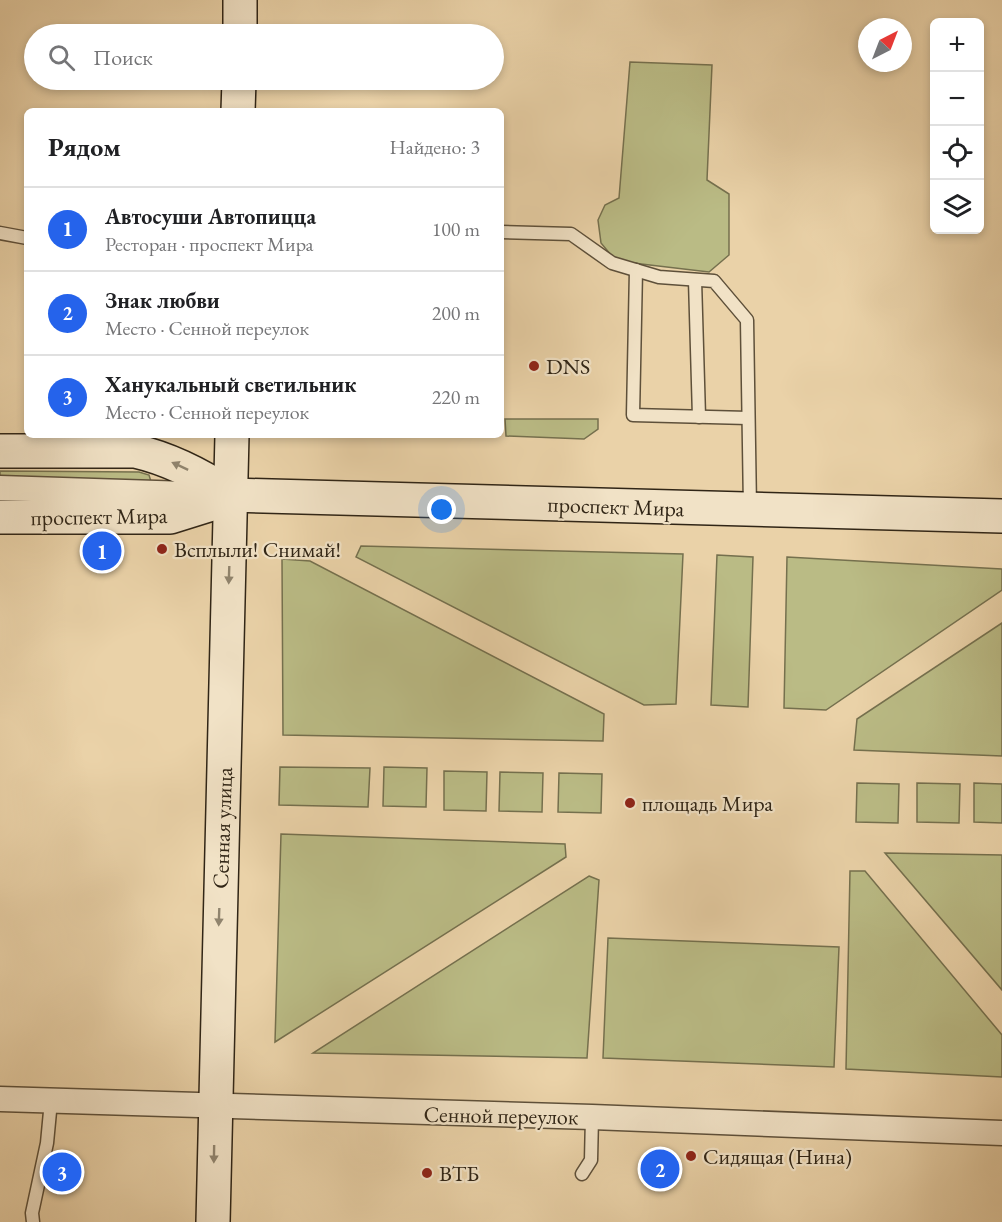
<!DOCTYPE html>
<html lang="ru">
<head>
<meta charset="utf-8">
<style>
	:root { --surface:#fff; --page:#f6f6f6; --text:#202124; --muted:#757577; --line:#e0e0e0; --accent:#2563eb }
	body { margin:0; font-family:"EB Garamond",serif; background:var(--page); color:var(--text) }
	.controls { position:absolute; right:18px; top:18px; display:grid; overflow:hidden; border-radius:9px; box-shadow:0 3px 9px #0003 }
	.controls button { width:54px; height:54px; display:grid; place-items:center; padding:0; border:0; border-bottom:2px solid var(--line); background:var(--surface); color:var(--text); font:30px sans-serif }
	.compass { position:absolute; left:858px; top:18px; width:54px; height:54px; border-radius:50%; background:var(--surface); box-shadow:0 3px 9px #0003; rotate:42deg }
	.you { position:absolute; left:442px; top:510px; width:21px; height:21px; margin:-15px; border:4px solid #fff; border-radius:50%; background:#1a73e8; box-shadow:0 0 0 9px #1a73e833 }
	.badge { display:grid; place-items:center; width:39px; height:39px; border-radius:50%; background:var(--accent); color:#fff; font-size:20px; font-weight:700 }
	.pin { position:absolute; translate:-50% -50%; border:3px solid #fff; box-shadow:0 2px 6px #0006 }
	.list { margin:0; padding:0; list-style:none }
	h2 { display:flex; justify-content:space-between; align-items:center; height:78px; margin:0; padding:0 24px; font-size:26px }
	h2 small { font-size:20px; font-weight:400; color:var(--muted) }
	.list li { display:grid; grid-template-columns:39px 1fr auto; gap:18px; align-items:center; box-sizing:border-box; height:84px; padding:0 24px; border-top:2px solid var(--line) }
	.list b { display:block; font-size:22px; white-space:nowrap }
	.list p { margin:0; font-size:20px; white-space:nowrap; color:var(--muted) }
	.list em { font-size:20px; font-style:normal; color:var(--muted) }
	.icon { flex:none; width:33px; height:33px; fill:none; stroke:currentColor; stroke-width:2; stroke-linecap:round; stroke-linejoin:round }
	.map { position:relative; flex:none; width:1002px; height:1222px; overflow:hidden }
	.search { position:absolute; background:var(--surface); box-shadow:0 3px 9px #0003; left:24px; top:24px; width:480px; height:66px; display:flex; align-items:center; gap:15px; box-sizing:border-box; padding:0 21px; border-radius:33px; color:var(--muted); font-size:22px }
	.panel { position:absolute; background:var(--surface); box-shadow:0 3px 9px #0003; left:24px; top:108px; width:480px; height:330px; border-radius:9px }
	.map>svg:first-child { display:block }
	.green { fill:#babb85; stroke:#75704e; stroke-width:1.5 }
	.lines { fill:none; stroke-linecap:round; stroke-linejoin:round }
	.lane-casing { stroke:#5e503a; stroke-width:15 }
	.street-casing { stroke:#5e503a; stroke-width:27 }
	.secondary-casing { stroke:#302516; stroke-width:36 }
	.lane { stroke:#f1e2c6; stroke-width:12 }
	.street { stroke:#f1e2c6; stroke-width:24 }
	.secondary { stroke:#f1e2c6; stroke-width:33 }
	.oneway { fill:#90846e }
	.poi-dot { fill:#8f2418; stroke:#f1e2c6; stroke-width:2 }
	.labels { text-anchor:middle; stroke-width:4.5; stroke-linejoin:round; paint-order:stroke }
	.poi-label { font-size:22px; fill:#302516; stroke:#f1e2c6; text-anchor:start }
	.street-label { font-size:22px; fill:#302516; stroke:#f1e2c6 }
</style>
</head>
<body>
<div class="map">
<svg width="1002" height="1222" viewBox="0 0 1002 1222">
	<rect width="100%" height="100%" fill="#ead2a8"/>
	<filter id="stains"><feTurbulence type="fractalNoise" baseFrequency=".00333" numOctaves="4"/><feColorMatrix values="0 0 0 0 .2 0 0 0 0 .09 0 0 0 0 .02 0 0 0 .5 -.17"/></filter>
	<radialGradient id="worn" r=".72"><stop offset=".6" stop-color="#630" stop-opacity="0"/><stop offset="1" stop-color="#630" stop-opacity=".3"/></radialGradient>
	<g class="green">
		<path d="M630,62l82,3 -5,115 22,14v61l-20,17 -93,-11 -15,-18 -3,-23 7,-15 14,-7z"/>
		<path d="M505,419h93v10l-14,10 -78,-3z"/>
		<path d="M0,471l139,1 10,3 7,23 -156,10z"/>
		<path d="M361,546l322,8 -7,150 -32,1 -288,-148z"/>
		<path d="M717,555l36,2 -5,150 -37,-2z"/>
		<path d="M787,557l215,12v21l-176,120 -42,-2z"/>
		<path d="M282,559l28,2 294,153 -1,27 -320,-6z"/>
		<path d="M1002,623v133l-148,-6 3,-31z"/>
		<path d="M280,767l90,1 -2,39 -89,-2z"/>
		<path d="M384,767l43,1 -1,39 -43,-1z"/>
		<path d="M444,771l43,1 -1,39 -42,-1z"/>
		<path d="M500,772l43,1 -1,39 -43,-1z"/>
		<path d="M559,773l43,1 -1,39 -43,-1z"/>
		<path d="M857,783l42,1 -1,39 -42,-1z"/>
		<path d="M917,783l43,1 -1,39 -42,-1z"/>
		<path d="M974,783l28,1v39l-28,-1z"/>
		<path d="M281,834l284,10 1,13 -291,185z"/>
		<path d="M885,853l117,2v135z"/>
		<path d="M850,871h15l137,164v42l-156,-8z"/>
		<path d="M589,876l10,4 -12,178 -274,-5z"/>
		<path d="M608,938l231,9 -5,120 -231,-9z"/>
	</g>
	<g class="lines">
		<defs>
			<g id="lane">
				<path d="M501,232l70,2 41,29 47,14 55,4 33,39 3,188"/>
				<path d="M0,233l27,5"/>
				<path d="M636,270l-3,145 115,3"/>
				<path d="M695,280l4,137"/>
				<path d="M582,1174l9,-14 1,-43"/>
				<path d="M33,1222l-1,-9 15,-70 4,-42"/>
			</g>
			<g id="street">
				<path d="M0,488l219,7"/>
				<path d="M0,1099l592,18 410,16"/>
			</g>
			<g id="secondary">
				<path d="M240,34v-34"/>
				<path d="M238,111l1,-31"/>
				<path d="M0,451h135c35,8 66,24 96,44"/>
				<path d="M0,517h170l48,-15 13,-7 771,21"/>
				<path d="M213,1222l19,-787"/>
			</g>
		</defs>
		<use href="#lane" class="lane-casing"/>
		<use href="#street" class="street-casing"/>
		<use href="#secondary" class="secondary-casing"/>
		<use href="#lane" class="lane"/>
		<use href="#street" class="street"/>
		<use href="#secondary" class="secondary"/>
	</g>
	<defs><path id="oneway-solid" d="M-6-.8H1V-3.2L6.5 0L1 3.2V.8H-6Z" transform="scale(1.5)"/></defs>
	<g class="oneway">
		<use href="#oneway-solid" transform="translate(180 466) rotate(-155)"/>
		<use href="#oneway-solid" transform="translate(229 575) rotate(92)"/>
		<use href="#oneway-solid" transform="translate(219 917) rotate(92)"/>
		<use href="#oneway-solid" transform="translate(214 1154) rotate(91)"/>
	</g>
	<g class="poi-dot">
		<circle cx="534" cy="366" r="6"/>
		<circle cx="162" cy="549" r="6"/>
		<circle cx="630" cy="803" r="6"/>
		<circle cx="691" cy="1156" r="6"/>
		<circle cx="427" cy="1173" r="6"/>
	</g>
	<g class="labels">
		<g class="poi-label">
			<text x="546" y="374">DNS</text>
			<text x="174" y="557">Всплыли! Снимай!</text>
			<text x="642" y="811">площадь Мира</text>
			<text x="703" y="1164">Сидящая (Нина)</text>
			<text x="439" y="1181">ВТБ</text>
		</g>
		<g class="street-label">
			<text transform="translate(616 506) rotate(2)" y="8">проспект Мира</text>
			<text transform="translate(99 516) rotate(-1)" y="8">проспект Мира</text>
			<text transform="translate(222 828) rotate(-88)" y="8">Сенная улица</text>
			<text transform="translate(501 1115) rotate(1)" y="8">Сенной переулок</text>
		</g>
	</g>
	<rect width="100%" height="100%" filter="url(#stains)"/>
	<rect width="100%" height="100%" fill="url(#worn)"/>
</svg>
<div class="controls">
<button>+</button>
<button>−</button>
<button><svg class="icon" aria-label="locate" viewBox="0 0 24 24"><circle cx="12" cy="12" r="6"/><path d="M12 2v4M12 18v4M2 12h4M18 12h4"/></svg></button>
<button><svg class="icon" aria-label="layers" viewBox="0 0 24 24"><path d="M12 4l9 5-9 5-9-5zM3 14l9 5 9-5"/></svg></button>
</div>
<svg class="compass" viewBox="-18 -18 36 36"><path d="M0-13l5 13h-10z" fill="#e53935"/><path d="M0 13l5-13h-10z" fill="#757577"/></svg>
<div class="you"></div>
<div class="pin badge" style="left:102px;top:551px">1</div>
<div class="pin badge" style="left:660px;top:1169px">2</div>
<div class="pin badge" style="left:62px;top:1172px">3</div>
<div class="search"><svg class="icon" aria-label="search" viewBox="0 0 24 24"><circle cx="10" cy="10" r="6"/><path d="M15 15l6 6"/></svg>Поиск</div>
<section class="panel">
<h2>Рядом<small>Найдено: 3</small></h2>
<ul class="list">
<li><span class="badge">1</span><div><b>Автосуши Автопицца</b><p>Ресторан · проспект Мира</p></div><em>100 m</em></li>
<li><span class="badge">2</span><div><b>Знак любви</b><p>Место · Сенной переулок</p></div><em>200 m</em></li>
<li><span class="badge">3</span><div><b>Ханукальный светильник</b><p>Место · Сенной переулок</p></div><em>220 m</em></li>
</ul>
</section>
</div>
</body>
</html>
